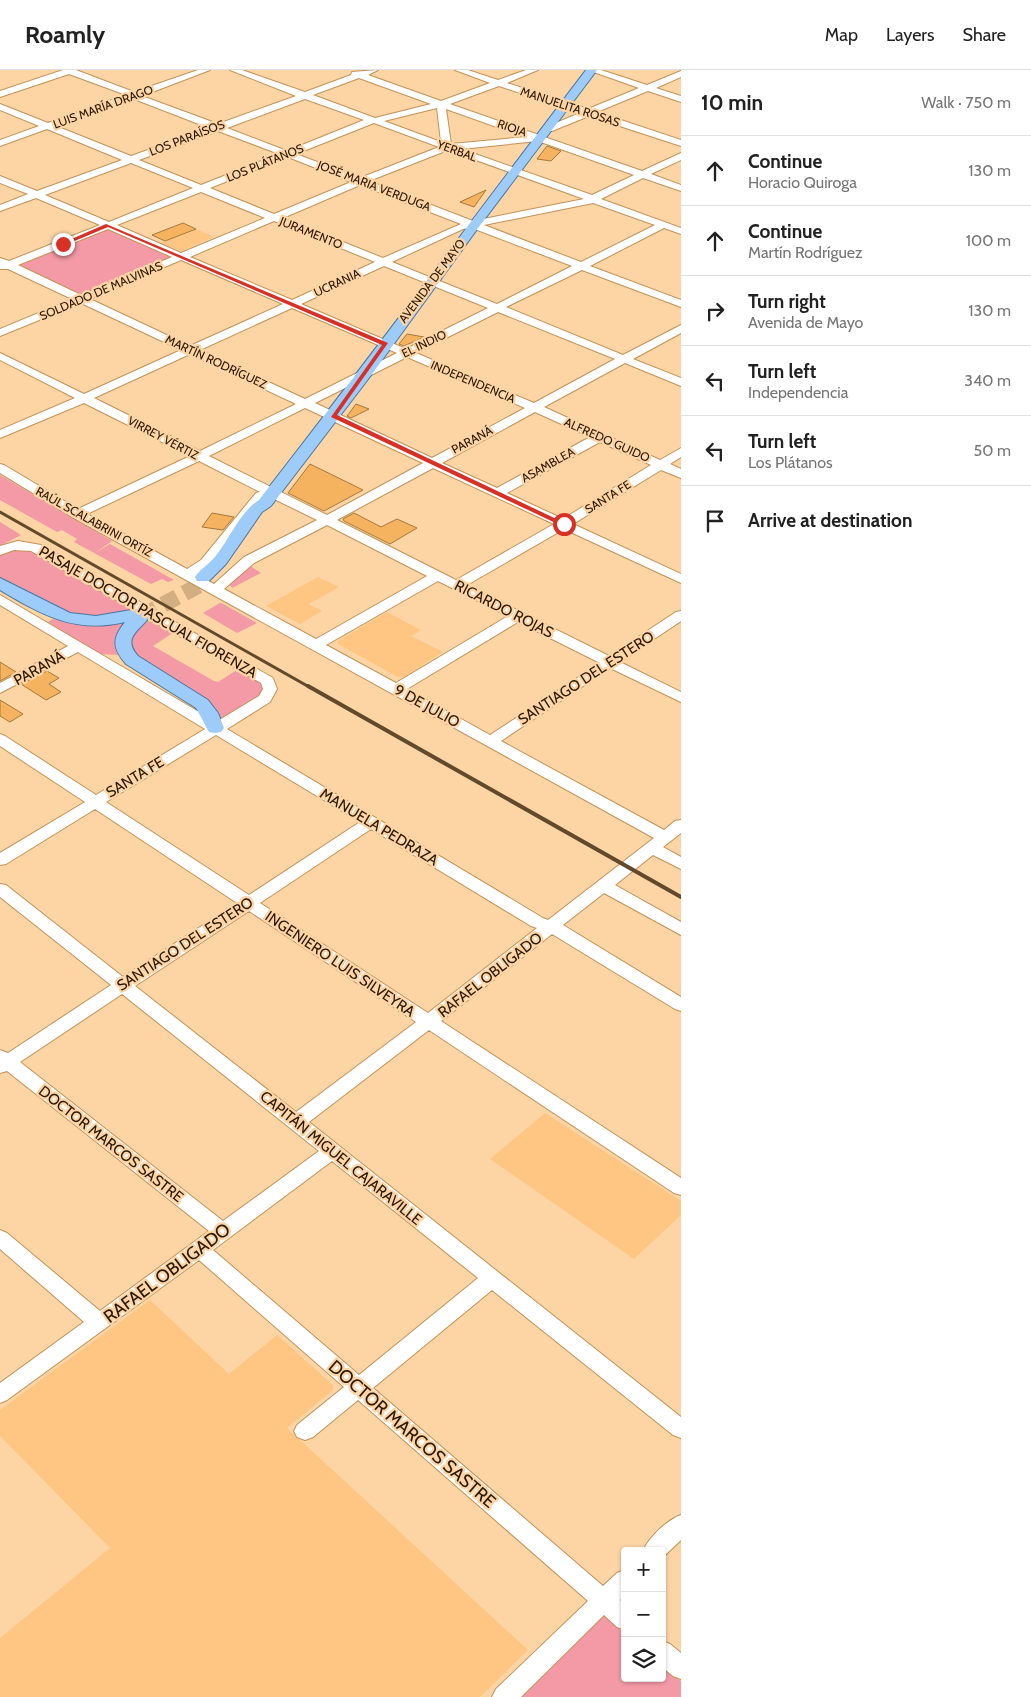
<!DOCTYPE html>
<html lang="en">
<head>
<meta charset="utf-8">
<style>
	:root { --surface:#fff; --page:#f6f6f6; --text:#222; --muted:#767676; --line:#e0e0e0 }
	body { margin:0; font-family:Cabin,sans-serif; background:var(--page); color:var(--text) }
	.controls { position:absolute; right:15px; bottom:15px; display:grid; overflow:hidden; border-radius:5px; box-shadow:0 1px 4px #0004 }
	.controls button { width:45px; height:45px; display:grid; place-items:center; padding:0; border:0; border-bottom:1px solid var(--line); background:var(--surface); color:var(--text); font:25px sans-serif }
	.stop { position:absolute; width:15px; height:15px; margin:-11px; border:4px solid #d93025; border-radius:50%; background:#fff }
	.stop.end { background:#d93025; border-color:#fff; box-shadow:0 1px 5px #0008 }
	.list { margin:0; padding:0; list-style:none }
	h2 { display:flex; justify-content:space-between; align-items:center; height:65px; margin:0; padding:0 20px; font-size:21px }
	h2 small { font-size:16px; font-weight:400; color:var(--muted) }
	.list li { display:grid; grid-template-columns:32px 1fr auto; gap:15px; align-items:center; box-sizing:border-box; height:70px; padding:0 20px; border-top:1px solid var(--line) }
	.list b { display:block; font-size:19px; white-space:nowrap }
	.list p { margin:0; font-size:16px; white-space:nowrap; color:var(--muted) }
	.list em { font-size:16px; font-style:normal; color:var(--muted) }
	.icon { flex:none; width:28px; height:28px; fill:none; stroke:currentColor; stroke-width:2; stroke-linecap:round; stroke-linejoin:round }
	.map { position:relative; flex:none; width:681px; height:1627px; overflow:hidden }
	header { display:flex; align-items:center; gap:30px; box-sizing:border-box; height:70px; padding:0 25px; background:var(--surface); border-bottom:1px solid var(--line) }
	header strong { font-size:24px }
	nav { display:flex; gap:28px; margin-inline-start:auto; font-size:18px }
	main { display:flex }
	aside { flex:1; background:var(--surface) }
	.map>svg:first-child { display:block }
	.built { fill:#fec682 }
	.green { fill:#f499a6 }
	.building { fill:#f6b35f; stroke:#a7783c }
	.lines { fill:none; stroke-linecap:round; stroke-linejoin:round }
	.major-tunnel { stroke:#d3ae83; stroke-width:16; stroke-dasharray:16 8; stroke-linecap:butt }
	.minor-casing { stroke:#c39257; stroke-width:2 }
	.major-casing { stroke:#4a76a0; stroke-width:2 }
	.minor { fill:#fff; fill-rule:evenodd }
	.major { fill:#9dcbfa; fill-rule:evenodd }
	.rail-far1 { stroke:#61492b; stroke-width:3 }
	.rail { stroke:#61492b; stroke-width:4 }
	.route { fill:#d93025 }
	.labels { text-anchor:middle; stroke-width:4.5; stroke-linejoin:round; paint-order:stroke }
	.far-street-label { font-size:12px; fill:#2a1800; stroke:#fdd4a4 }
	.street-label { font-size:15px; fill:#2a1800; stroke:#fdd4a4 }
	.near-street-label { font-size:18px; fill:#2a1800; stroke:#fdd4a4 }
</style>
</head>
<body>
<header>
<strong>Roamly</strong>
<nav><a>Map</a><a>Layers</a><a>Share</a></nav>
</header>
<main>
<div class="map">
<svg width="681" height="1627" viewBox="0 0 681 1627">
	<rect width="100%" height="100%" fill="#fdd4a4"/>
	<g class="built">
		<path d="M196,159l18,8 -33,14 -20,-8z"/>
		<path d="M318,507l21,10 -30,17 13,7 -22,13 -34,-18z"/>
		<path d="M387,542l34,18 -10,6 32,16 -39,25h-6l-60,-33v-3z"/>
		<path d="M545,1043l136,88v14l-47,44 -144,-100z"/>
		<path d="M150,1230l79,74 48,-39 56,50v5l-46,38 241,222 -48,47h-480v-59l110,-90 -110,-112v-26z"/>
	</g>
	<g class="green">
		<path d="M111,157l66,28 -94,40 -66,-30z"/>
		<path d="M0,405l112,66 -17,12 15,-9 64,36 -6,2 -6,-3 -11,5 -77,-42 3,-3 -15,-9 -5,2 -57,-32z"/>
		<path d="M0,452l21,13 -21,11z"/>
		<path d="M17,478l16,3 100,58 -18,8 -47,-1 -68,-38v-25z"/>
		<path d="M250,496l11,7 -29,15 -2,-3z"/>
		<path d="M220,533l3,1 34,19 -20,10 -34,-20z"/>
		<path d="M137,546l-17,39 -22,-1 -50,-32 5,-3c34,9 50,7 84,-3z"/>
		<path d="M146,547l28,15 -21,14 61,35 4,1 22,-14 20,12 5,8 -8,11 -37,22 -89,-69 -2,-15z"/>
		<path d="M604,1546l21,18v44h37v-12l19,15v16h-163z"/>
	</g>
	<g class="building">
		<path d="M547,76l14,5 -10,10 -14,-2z"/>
		<path d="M486,120l-12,17 -14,-5z"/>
		<path d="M183,153l13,6 -31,12 -13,-6z"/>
		<path d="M407,264l17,3 -20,9 -5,-2z"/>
		<path d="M356,334l13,5 -18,9 -4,-2z"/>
		<path d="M310,394l53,26 -39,21 -36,-18z"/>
		<path d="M212,443l22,4 -11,13 -21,-3z"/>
		<path d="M354,443l27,14 16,-8 20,9 -27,16 -46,-23 -1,-2z"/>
		<path d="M0,592l16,10 -16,9z"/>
		<path d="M47,601l12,7 -10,6 12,8 -15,8 -25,-16z"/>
		<path d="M0,630l23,14 -13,8 -10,-6z"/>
	</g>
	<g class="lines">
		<path class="major-tunnel" d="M142,546l67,-36"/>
		<defs>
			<g id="minor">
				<path d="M63,0h13l58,22 64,-22h12l-68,26 76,28 78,-28 -66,-26h12l63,22 46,-17 1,-3 26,-2 -10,5 73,26 49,-18 -35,-13h13l30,10 28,-10h12l-31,13 81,26 51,-21 -51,-18h13l46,15 34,-14v6l-25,11 25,8v6l-33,-11 -51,21 84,28v6l-92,-30 -37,15h-6v-4l34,-14 -81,-27 -49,18 192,67 39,-18v7l-30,14 30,11v6l-38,-13 -42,21 80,29v6l-17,-6 -74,38 91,34v7l-99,-37 -76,37 117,48 58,-30v8l-48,26 48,19v8l-56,-23 -81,44 116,53 21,-12v9l-11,7 11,5v9l-20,-8 -88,54 108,50v9l-117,-54 -97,56 142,71 67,-44 5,-1v10l-61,41 61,30v10l-71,-34 -109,73 163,89 11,-9 6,-1v13l-18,14 18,10v12l-28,-14 -38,30 66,37v13l-77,-42 -41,32 118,72v14l-6,-2 -123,-75 -111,87 240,157v17l-7,-2 -245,-163 -120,92 372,295v21l-8,-3 -181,-145 -119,98 230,198 14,-13 8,-3v25l-5,5 5,4v26l-8,-3 -13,-12 -83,82h-29l4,-8 92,-88 -230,-201 -45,37 -8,3 -8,-3 -3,-6 3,-6 47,-38 -145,-127 -192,140 -7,3v-20l84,-61 -84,-73v-19l7,3 93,78 109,-80 -202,-160 -7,2v-23l8,3 103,-68 -111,-88v-13l6,1 117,92 114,-74 -142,-94 -89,55 -6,1v-12l85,-51 -85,-56v-12l5,2 91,59 109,-66 -127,-77 -78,41v-10l68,-37 -68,-41v-10l216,127 43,-26 4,-7 -2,-6 -230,-132 -17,-1 -14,5v-9l18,-5 23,4 232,133 4,11 -7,13 -43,27 316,189 5,2 106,-82 -582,-321 -72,-44v-9l4,1 74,44 112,-53 -106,-53 -84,35v-8l75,-32 -75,-38v-7l84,41 97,-44 -100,-47 -81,33v-7l72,-30 -64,-30h-8v-11l9,3 91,-36 -64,-27 -36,13v-6l28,-11 -28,-11v-7l37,15 85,-31 -75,-31 -47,17v-6l39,-14 -39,-16v-6l48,19 78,-28 -57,-21 -69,23v-6zM359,8l72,26 -56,14 -62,-23zM134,29l75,29 -78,28 -75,-30zM305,29l59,21 -77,31 -60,-23zM437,38l4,34 -57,-21zM446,39l79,28 -74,7zM374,53l65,24 -79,31 -64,-24zM218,61l61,23 -78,31 -62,-25zM538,71l96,34 -42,20 -131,-46zM448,80l136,49 -111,22 -104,-40zM288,87l63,25 -77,32 -64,-26zM131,93l62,25 -84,34 -64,-27zM360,115l101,39 -78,34 -100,-40zM201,122l64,26 -84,35 -64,-28zM593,133l62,22 -74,37 -97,-37zM274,151l101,41 -83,38 -102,-43zM472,158l100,38 -75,38 -105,-42 71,-33zM108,159l64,28 -91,38 -63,-30zM181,190l102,44 -93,42 -100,-47zM384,196l104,42 -82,41 -105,-45zM292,238l105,45 -92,46 -105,-49zM498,242l117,47 -81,44 -118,-50zM190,284l106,50 -96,47 -106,-53zM407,287l118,51 -93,50 -117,-55zM305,338l118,55 -96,52 -118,-59zM535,342l55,25 -93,51 -55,-25zM600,372l51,23 -88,54 -56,-26zM199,391l61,31 -4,1 -55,67 -14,9 -100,-55zM433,398l121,56 -98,56 -119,-60zM270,427l47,23 -73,37 -30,27 -17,-9 14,-9 53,-67zM327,455l100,51 -111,63 -92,-50 30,-26zM438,511l70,35 -112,67 -70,-38zM518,552l82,41 -110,72 -83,-46zM216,665l144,87 -111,73 -143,-93zM371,759l160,97 6,2 -109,85 -168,-110zM249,841l167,111 -120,90 -161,-126zM122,924l197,157 -96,70 -203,-159zM332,1091l146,117 -119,97 -146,-125z"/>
				<path d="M681,1445v25l-19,18v-7h-19c6,-14 24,-31 38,-36z"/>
				<path d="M662,1571l8,3 11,9v26l-8,-3 -11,-9z"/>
			</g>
			<g id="major">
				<path d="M586,0h11l-119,158 -106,146 -101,132 -9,6 -36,52 -17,17h-12l-2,-4c5,-8 13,-12 19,-19 16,-19 25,-45 45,-58 111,-142 218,-287 327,-430z"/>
				<path d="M0,508l70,35 26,3 41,-7 11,3 2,4c-9,14 -29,21 -12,40l70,44 10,13 6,15 -3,4 -6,1 -6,-1 -13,-24 -70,-44c-14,-16 -14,-26 -1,-42 -50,12 -83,-7 -125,-32z"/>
			</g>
		</defs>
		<use href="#minor" class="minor-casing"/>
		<use href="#major" class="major-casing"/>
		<use href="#minor" class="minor"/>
		<use href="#major" class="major"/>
		<path class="rail-far1" d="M0,442l311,176"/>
		<path class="rail" d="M308,616l373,211"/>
	</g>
	<path class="route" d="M106,154l282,119 -51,72 230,109 -5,2 -231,-109 51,-72 -274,-118 -43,18 -5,-1z"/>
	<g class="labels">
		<g class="far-street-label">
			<text transform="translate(103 37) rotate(-20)" y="4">LUIS MARÍA DRAGO</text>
			<text transform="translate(570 37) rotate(18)" y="4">MANUELITA ROSAS</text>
			<text transform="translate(512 58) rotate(19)" y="4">RIOJA</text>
			<text transform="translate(187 68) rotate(-21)" y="4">LOS PARAÍSOS</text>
			<text transform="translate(457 81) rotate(20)" y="4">YERBAL</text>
			<text transform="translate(265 93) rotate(-22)" y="4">LOS PLÁTANOS</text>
			<text transform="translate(374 116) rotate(21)" y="4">JOSÉ MARIA VERDUGA</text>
			<text transform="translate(311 163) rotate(22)" y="4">JURAMENTO</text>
			<text transform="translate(432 211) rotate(-53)" y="4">AVENIDA DE MAYO</text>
			<text transform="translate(337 213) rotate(-25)" y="4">UCRANIA</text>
			<text transform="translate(101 221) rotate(-23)" y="4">SOLDADO DE MALVINAS</text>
			<text transform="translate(424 274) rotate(-26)" y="4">EL INDIO</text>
			<text transform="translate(216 292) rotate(25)" y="4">MARTÍN RODRÍGUEZ</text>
			<text transform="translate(473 312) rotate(23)" y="4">INDEPENDENCIA</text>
			<text transform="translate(163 368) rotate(28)" y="4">VIRREY VÉRTIZ</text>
			<text transform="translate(472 370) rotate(-28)" y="4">PARANÁ</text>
			<text transform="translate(607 370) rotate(24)" y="4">ALFREDO GUIDO</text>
			<text transform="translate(548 395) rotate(-29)" y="4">ASAMBLEA</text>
			<text transform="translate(608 427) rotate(-32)" y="4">SANTA FE</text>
			<text transform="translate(94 452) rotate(29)" y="4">RAÚL SCALABRINI ORTÍZ</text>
		</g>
		<g class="street-label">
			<text transform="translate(504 539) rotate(27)" y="5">RICARDO ROJAS</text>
			<text transform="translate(148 542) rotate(30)" y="5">PASAJE DOCTOR PASCUAL FIORENZA</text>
			<text transform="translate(39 598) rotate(-29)" y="5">PARANÁ</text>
			<text transform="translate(586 608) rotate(-33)" y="5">SANTIAGO DEL ESTERO</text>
			<text transform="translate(427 636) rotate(29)" y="5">9 DE JULIO</text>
			<text transform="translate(135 707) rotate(-31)" y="5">SANTA FE</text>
			<text transform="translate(379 757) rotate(31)" y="5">MANUELA PEDRAZA</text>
			<text transform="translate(185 874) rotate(-33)" y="5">SANTIAGO DEL ESTERO</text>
			<text transform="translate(340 894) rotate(34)" y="5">INGENIERO LUIS SILVEYRA</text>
			<text transform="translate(490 905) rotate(-38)" y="5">RAFAEL OBLIGADO</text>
			<text transform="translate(111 1074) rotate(38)" y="5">DOCTOR MARCOS SASTRE</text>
			<text transform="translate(341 1088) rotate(39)" y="5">CAPITÁN MIGUEL CAJARAVILLE</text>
		</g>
		<g class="near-street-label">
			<text transform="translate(167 1203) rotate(-37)" y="6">RAFAEL OBLIGADO</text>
			<text transform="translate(412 1364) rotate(41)" y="6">DOCTOR MARCOS SASTRE</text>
		</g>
	</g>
</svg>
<div class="controls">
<button>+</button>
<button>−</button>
<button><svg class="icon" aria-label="layers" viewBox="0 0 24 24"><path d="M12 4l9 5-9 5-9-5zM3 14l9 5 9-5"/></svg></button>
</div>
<div class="stop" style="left:564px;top:454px"></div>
<div class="stop end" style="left:63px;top:174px"></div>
</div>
<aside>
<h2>10 min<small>Walk · 750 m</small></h2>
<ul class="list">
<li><svg class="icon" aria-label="ahead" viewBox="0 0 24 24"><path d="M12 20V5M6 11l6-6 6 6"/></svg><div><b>Continue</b><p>Horacio Quiroga</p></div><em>130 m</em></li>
<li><svg class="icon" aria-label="ahead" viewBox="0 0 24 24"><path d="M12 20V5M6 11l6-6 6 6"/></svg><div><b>Continue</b><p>Martín Rodríguez</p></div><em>100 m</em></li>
<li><svg class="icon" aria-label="right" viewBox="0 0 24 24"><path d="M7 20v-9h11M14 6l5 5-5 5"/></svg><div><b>Turn right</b><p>Avenida de Mayo</p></div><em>130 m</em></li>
<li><svg class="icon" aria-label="left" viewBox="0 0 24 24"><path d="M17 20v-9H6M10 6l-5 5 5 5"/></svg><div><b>Turn left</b><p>Independencia</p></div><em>340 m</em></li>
<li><svg class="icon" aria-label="left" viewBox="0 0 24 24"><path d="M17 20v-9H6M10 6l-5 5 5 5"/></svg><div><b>Turn left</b><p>Los Plátanos</p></div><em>50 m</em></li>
<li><svg class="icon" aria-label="arrive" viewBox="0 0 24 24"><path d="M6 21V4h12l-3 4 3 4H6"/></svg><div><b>Arrive at destination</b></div></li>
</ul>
</aside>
</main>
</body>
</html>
